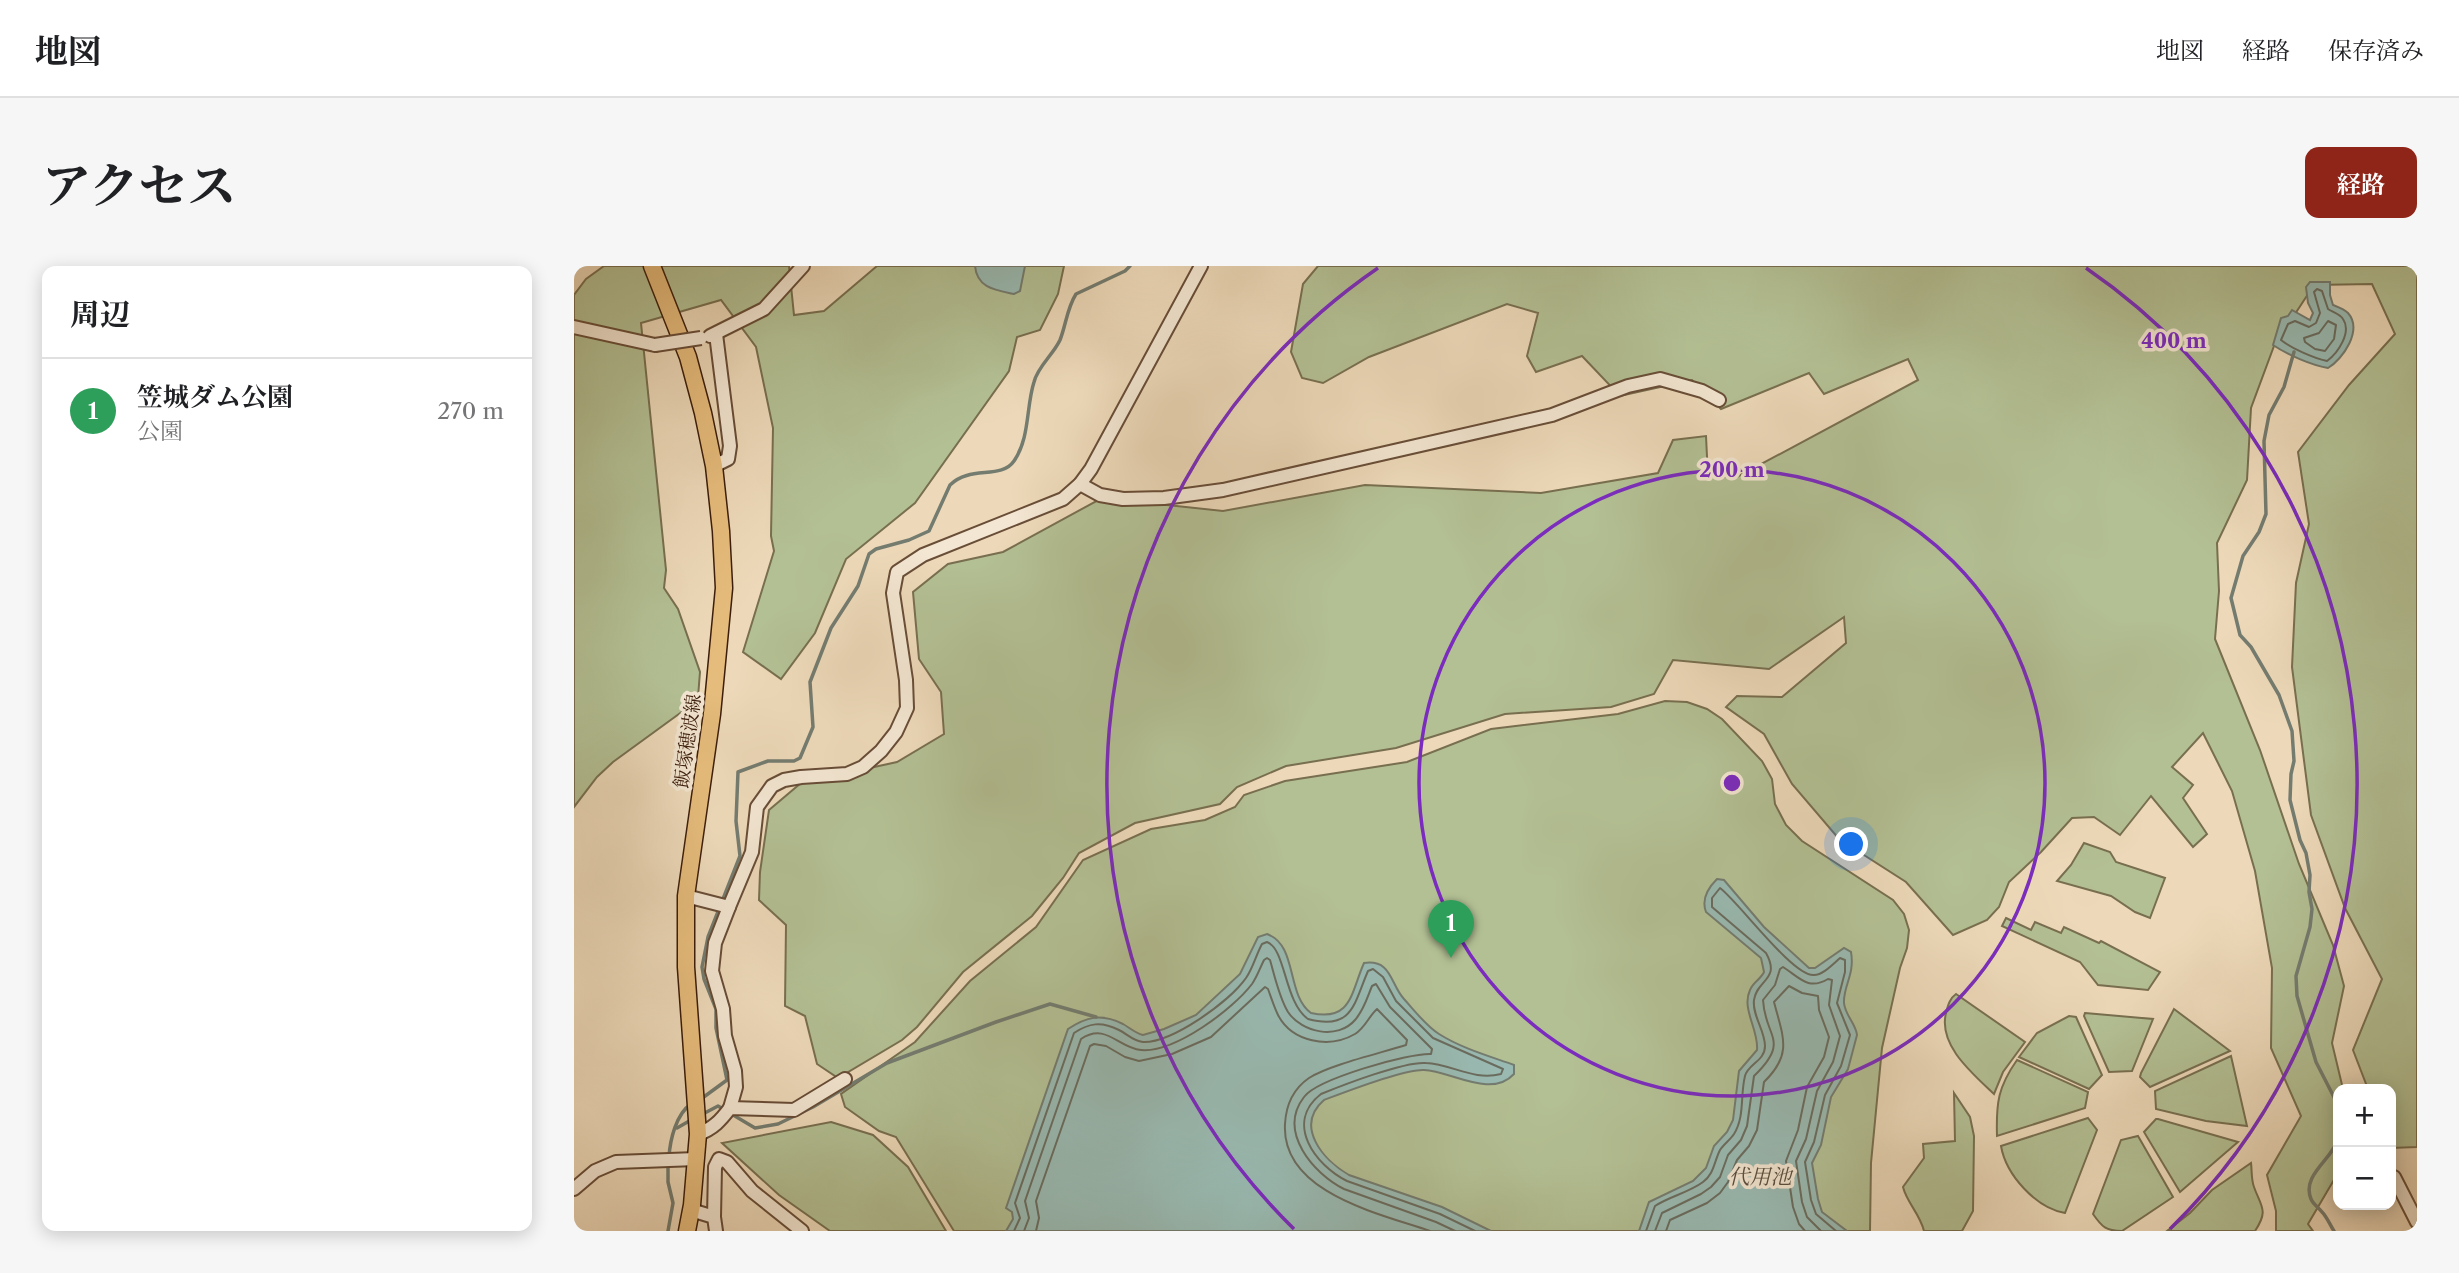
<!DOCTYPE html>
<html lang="ja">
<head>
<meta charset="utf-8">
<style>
	:root { --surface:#fff; --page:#f6f6f6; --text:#202124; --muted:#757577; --line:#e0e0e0; --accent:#8f2418 }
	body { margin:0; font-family:"Libre Caslon Text","Noto Serif JP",serif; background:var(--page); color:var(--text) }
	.controls { position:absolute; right:21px; bottom:21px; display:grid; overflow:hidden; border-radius:14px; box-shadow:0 4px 18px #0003 }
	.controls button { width:63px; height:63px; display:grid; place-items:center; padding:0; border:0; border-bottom:2px solid var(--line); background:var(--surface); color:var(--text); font:35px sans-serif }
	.you { position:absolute; left:1278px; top:579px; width:24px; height:24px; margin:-18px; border:5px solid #fff; border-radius:50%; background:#1a73e8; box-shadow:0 0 0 10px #1a73e833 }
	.badge { display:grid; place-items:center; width:46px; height:46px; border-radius:50%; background:var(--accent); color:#fff; font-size:23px; font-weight:700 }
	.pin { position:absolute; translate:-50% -58px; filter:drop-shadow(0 2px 4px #0008) }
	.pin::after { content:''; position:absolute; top:37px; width:24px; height:21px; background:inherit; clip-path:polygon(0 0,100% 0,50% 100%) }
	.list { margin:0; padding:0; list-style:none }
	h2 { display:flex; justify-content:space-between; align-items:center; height:91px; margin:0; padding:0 28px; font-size:30px }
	h2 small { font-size:23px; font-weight:400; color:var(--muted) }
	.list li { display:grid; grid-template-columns:46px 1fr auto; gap:21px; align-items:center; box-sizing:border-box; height:105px; padding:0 28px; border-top:2px solid var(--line) }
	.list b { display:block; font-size:26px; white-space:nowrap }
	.list p { margin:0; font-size:23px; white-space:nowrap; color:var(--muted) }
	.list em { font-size:23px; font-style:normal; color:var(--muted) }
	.map { position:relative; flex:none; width:1843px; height:965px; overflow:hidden; border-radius:14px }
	header { display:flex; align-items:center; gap:42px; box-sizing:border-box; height:98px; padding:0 35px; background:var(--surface); border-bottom:2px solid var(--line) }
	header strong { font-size:33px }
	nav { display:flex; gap:38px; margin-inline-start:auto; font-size:24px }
	.intro { display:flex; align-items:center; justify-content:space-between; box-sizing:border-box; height:168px; padding:0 42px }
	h1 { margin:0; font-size:49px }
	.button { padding:18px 32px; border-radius:14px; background:var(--accent); color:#fff; font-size:24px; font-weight:700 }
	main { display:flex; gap:42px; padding:0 42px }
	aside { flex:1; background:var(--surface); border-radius:14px; box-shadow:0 4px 18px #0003 }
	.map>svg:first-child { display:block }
	.green { fill:#b3c094; stroke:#786f50; stroke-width:2 }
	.water { fill:#99bab2; stroke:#747c70; stroke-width:2 }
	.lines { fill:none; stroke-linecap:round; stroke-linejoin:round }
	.shore { stroke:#6a6c5f; stroke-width:2 }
	.stream { stroke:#747c70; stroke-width:3.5 }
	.minor-casing { stroke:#684d37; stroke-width:16 }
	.major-casing { stroke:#3c1e0c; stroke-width:19 }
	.minor { stroke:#f3e6d2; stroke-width:12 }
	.major { stroke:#e6bc7c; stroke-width:16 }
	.minor-bridge-casing { stroke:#684d37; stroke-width:16; stroke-linecap:butt }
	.minor-bridge { stroke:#f3e6d2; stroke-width:12 }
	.ring { fill:none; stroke:#7b2cbf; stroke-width:3.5 }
	.labels { text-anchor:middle; stroke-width:7; stroke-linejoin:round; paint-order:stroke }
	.street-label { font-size:19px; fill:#3c1e0c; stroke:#f3e6d2 }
	.water-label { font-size:21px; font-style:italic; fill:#584d3e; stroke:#f3e6d2 }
	.centre { fill:#7b2cbf; stroke:#f3e6d2; stroke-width:3.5 }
	.ring-label { font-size:21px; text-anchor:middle; font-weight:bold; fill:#7b2cbf; stroke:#f3e6d2; stroke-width:7; stroke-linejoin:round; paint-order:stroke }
</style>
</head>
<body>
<header>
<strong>地図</strong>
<nav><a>地図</a><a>経路</a><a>保存済み</a></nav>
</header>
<div class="intro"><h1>アクセス</h1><a class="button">経路</a></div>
<main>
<aside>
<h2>周辺<small></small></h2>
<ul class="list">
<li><span class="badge" style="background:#2e9e5b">1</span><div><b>笠城ダム公園</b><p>公園</p></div><em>270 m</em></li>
</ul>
</aside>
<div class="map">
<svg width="1843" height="965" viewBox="0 0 1843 965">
	<rect width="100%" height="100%" fill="#edd9b9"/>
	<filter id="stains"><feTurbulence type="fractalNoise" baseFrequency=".00286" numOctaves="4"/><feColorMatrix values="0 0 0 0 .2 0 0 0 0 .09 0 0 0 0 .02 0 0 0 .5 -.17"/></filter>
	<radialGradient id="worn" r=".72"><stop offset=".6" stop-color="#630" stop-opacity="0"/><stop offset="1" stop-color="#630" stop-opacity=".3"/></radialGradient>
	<g class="green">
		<path d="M30,0h185l5,49 30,-4 53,-45h187l-6,28 -18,36 -23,7 -8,34 -94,132 -69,56 -31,74 -34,46 -38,-27 31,-101 -3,-15 2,-108 -17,-81 -35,-47 -80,23 25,247 -2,18 14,21 22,63 -2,25 -15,14 -70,51 -16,15 -23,30v-512l12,-16z"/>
		<path d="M744,0h1099v881l-26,1v-59h-23l-15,-39 29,-71 -37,-71 -34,-93 -19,-148 4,-84 13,-59 -11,-72 51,-67 46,-51 -23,-50 -58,1 -40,61 -23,62 -4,72 -30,63 2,48 -4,48 45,111 39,114 34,81 11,41 -12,57 11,46h-5v84l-30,51 5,7h-37v-20l-9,-36 34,-59 -30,-68 1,-80 -17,-97 -23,-80 -29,-58 -31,34 21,18 -10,13 24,36 -14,13 -42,-51 -31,39 -26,-18 -22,1 -31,34 -32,30 -10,25 -12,13 -34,15 -47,-53 -67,-43 -47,-55 -28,-50 -38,-27 11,-11 45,1 64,-54 -2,-26 -75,52 -96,-9 -19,34 -43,13 -106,7 -109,34 -110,18 -49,21 -17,17 -85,19 -56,30 -16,25 -31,38 -69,56 -46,55 -15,13 -64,38 -21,-14 -12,-48 -20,-10 1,-81 -27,-25 1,-28 9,-62 32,-27 96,-21 47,-28 -3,-42 -22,-33 -6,-67 35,-28 55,-12 99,-54 121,13 142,-26 176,8 117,-20 15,-33 33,-4 2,41h29l181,-97 -10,-21 -84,35 -15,-21 -88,36 -29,-29 -72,16 -38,-40 -46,16 -9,-16 11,-43 -31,-9 -138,53 -46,26 -21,-5 -11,-26 12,-68z"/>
		<path d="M1091,435l22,1 20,7 15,10 40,42 10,18 3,25 11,21 16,16 91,59 11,14 5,16 -2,18 -7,20 -18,80 -11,115 -1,68h-916l-58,-94 -17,-6 -34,-24 -4,-13 74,-52 55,-61 66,-54 47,-67 68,-31 54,-9 30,-13 9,-12 41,-14 122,-19 84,-33 127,-15z"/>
		<path d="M1510,577l26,9 6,10 49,16 -15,40 -15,-6 -24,-16 -54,-15 14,-16z"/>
		<path d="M1432,652l25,12 4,-8 26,11 3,-6 35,16 2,-2 59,31 -12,18 -50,-5 -18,-23 -78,-36z"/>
		<path d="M1382,728l69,48 -22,30 -9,22c-22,-21 -56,-49 -48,-81 2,-8 4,-15 10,-19z"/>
		<path d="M1600,743l56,42 -80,36 -10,-10 1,-4z"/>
		<path d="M1511,747l68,6 -21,52 -23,1 -25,-56z"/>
		<path d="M1495,750l7,1 26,58 -13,14 -70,-32 18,-24z"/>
		<path d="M1657,790l16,70 -41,-5 -50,-12 -1,-18z"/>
		<path d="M1443,794l71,32 -3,16 -88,28c-1,-33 1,-49 20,-76z"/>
		<path d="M1380,827l16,24 4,19 -1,75 -11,20h-38c-4,-17 -17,-28 -21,-44l21,-29 -1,-14 32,-3z"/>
		<path d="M1514,852l9,12 -32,83c-29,-5 -59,-38 -64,-67z"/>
		<path d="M1582,853h2l80,23 -58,50 -36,-60z"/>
		<path d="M257,856l42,13 35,32 38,64h-116l-51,-36 -57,-52z"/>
		<path d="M1564,870l35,61 -51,34c-16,0 -20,-4 -29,-17l28,-74z"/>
		<path d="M1677,897c1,7 0,16 3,24 7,20 15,23 1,44h-88l23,-18 22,-23z"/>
	</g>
	<g class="water">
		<path d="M401,0h50l-5,25 -6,3c-19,-4 -37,-6 -39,-28z"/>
		<path d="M1736,16h20v13l3,10c5,2 11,4 15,8 15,17 -5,46 -20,55 -17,-3 -40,-13 -55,-23l8,-27 7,-2 4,-6 18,10 3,-7 -5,-10 -2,-16z"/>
		<path d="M1143,613l7,1 40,47 45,41h6l29,-20 7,4c4,23 -8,34 -7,51 1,12 12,21 13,32l-9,34 -17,28 -10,48 -9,18 6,36 4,13 25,19h-208l10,-29 44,-21 13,-13 8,-22 13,-14 6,-12 6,-49 18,-21c2,-20 -16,-41 -7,-60 3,-8 11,-11 14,-18l-3,-14 -55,-46c-5,-13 2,-24 11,-33z"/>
		<path d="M693,668c31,11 19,61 44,79 41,9 40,-21 53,-50 28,-4 26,21 40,36 10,11 22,27 35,35 22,14 50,22 75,31v9c-23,25 -63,-3 -90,-4 -20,-1 -79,22 -100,30 -30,26 -1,60 25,75l93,32 49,24h-485l7,-12 -1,-7 -6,-4 62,-179c18,-12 33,-16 55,-5 7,4 12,9 20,11l21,-6 32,-14 44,-41 18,-37z"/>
	</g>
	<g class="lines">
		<g class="shore">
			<path d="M1743,23l5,2 6,18c4,3 12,5 15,10 9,13 -5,34 -16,42 -14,-3 -36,-13 -46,-21l7,-16 7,-3 14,6 7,-4 4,-10 -6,-21z"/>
			<path d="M1754,55l8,4 -2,14 -9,12 -10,-2 -10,-7 -1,-4 15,-5z"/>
			<path d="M440,965l6,-13 -5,-15 59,-170c15,-10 27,-12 45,-3 8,4 14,11 24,12 29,1 86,-40 103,-64 7,-10 10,-23 16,-34l5,-2c19,7 17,60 41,77 45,12 46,-16 60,-48l5,-2 10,8 13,24 37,37 70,31 -2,5c-28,7 -49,-10 -75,-11 -21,-2 -83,22 -105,31 -37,29 -6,71 26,87l93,33 35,17"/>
			<path d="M450,965l5,-13 -4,-17 56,-162c25,-17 37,9 60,11 34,3 92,-41 111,-66 5,-7 8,-16 12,-24l3,-2 3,2c5,17 9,37 18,52 14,21 50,28 67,8 9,-10 12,-22 17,-34l4,-2 14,23 42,42 -1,5c-23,-1 -114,25 -127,43 -27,35 10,77 40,92l92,33 19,9"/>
			<path d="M462,965l3,-13 -3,-17 54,-155 4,-2 12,2 19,11 14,4 33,-7 39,-17 54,-50 3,2c3,8 6,18 10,26 14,27 51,34 77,19 10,-6 14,-18 22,-25l30,31 -1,5c-25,8 -77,20 -97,33 -16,11 -23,27 -24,46 -4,69 96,90 145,107"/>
			<path d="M1072,965l9,-25c15,-10 33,-13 48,-24 11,-8 11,-20 17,-32 4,-6 10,-10 14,-16 11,-18 6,-38 11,-58 3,-12 20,-15 20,-30 0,-15 -13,-31 -11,-46 3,-21 27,-20 12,-47l-54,-46v-9l8,-10c18,13 73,89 94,87 9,0 19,-11 26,-17l5,2v12l-8,31 13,32 -9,31 -16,29 -11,47 -9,20 6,38 5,14 20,17"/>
			<path d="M1081,965l7,-18 39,-19 10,-7 9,-10 8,-22 13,-15 6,-14 7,-50c37,-36 11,-38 9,-76l12,-15 5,-16 3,-2c16,10 25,24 45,12l4,1 -3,25 11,31 -7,26 -16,29 -11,48 -10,22 6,41 5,15 14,14"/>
			<path d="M1092,965l4,-11 37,-17 13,-10 8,-11 9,-22 12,-14 8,-16 7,-48c29,-28 19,-45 10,-80l15,-16 13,7 16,3 1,14 10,27 -5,20 -17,30 -9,43 -12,31 7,46 6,17 6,7"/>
		</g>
		<g class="stream">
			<path d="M1720,86l-10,35 -15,28 -5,26 2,73 -7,18 -16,24 -12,42 9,37 11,12 28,48 13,36 2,30 -3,13 -1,26 10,40 6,13 4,22 -1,17 3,17 -2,18 -14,49 1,20 19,66 22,43"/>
			<path d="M127,833l26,-19 -11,-52v-19l-12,-30 -2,-12 6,-30 32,-81 -4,-35 2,-49 30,-11h26l6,-3 13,-31 -3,-45 21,-54 27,-42 11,-32 7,-5 33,-9 20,-9 21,-46c20,-20 51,-5 64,-24 16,-23 12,-54 20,-79 4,-16 19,-27 26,-42 6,-15 7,-32 16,-46l49,-23 5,-5"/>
			<path d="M127,849l17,-9 37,22 23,-4 35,-17 74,-44 109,-41 54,-18 46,13"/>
			<path d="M103,862l14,-8"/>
			<path d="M95,891c1,-17 7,-43 22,-53"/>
			<path d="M94,898v18l5,21 -5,28"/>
			<path d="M1760,965c-4,-6 -7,-14 -12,-19 -4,-5 -9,-8 -11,-13 -10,-24 22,-40 27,-60"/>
		</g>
		<defs>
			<g id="minor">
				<path d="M0,61l81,18"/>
				<path d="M136,70l54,-27 39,-43"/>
				<path d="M140,200l14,-7 2,-13 -14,-112"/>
				<path d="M506,218l20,11 23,4 41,-1 59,-8 329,-75 76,-29 32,-7 42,12 17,9"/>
				<path d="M112,630l43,11 23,-55 5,-45 15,-21 12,-6 17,-3 46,-3 16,-7 18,-16 15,-19 11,-24 -1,-28 -13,-87 4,-21 26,-17 140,-56 17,-15 11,-15 110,-203"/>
				<path d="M155,641l-14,36 -3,28 11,38 2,27 10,35 1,16 -6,21"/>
				<path d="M124,868c15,-5 23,-14 32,-26l64,2 51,-31"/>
				<path d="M1820,911l23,45"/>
				<path d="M0,923l21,-18 21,-9 80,-3"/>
				<path d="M117,944l23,7 2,14"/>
				<path d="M140,951l1,-50 4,-8 8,3 25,29 50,40"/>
			</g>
			<path id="major" d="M78,0l36,91 15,56 11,53 7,65 3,57 -12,126 -26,182v71l12,167 -6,71 -5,26"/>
		</defs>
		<use href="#minor" class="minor-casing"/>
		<use href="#major" class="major-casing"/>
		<use href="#minor" class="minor"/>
		<use href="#major" class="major"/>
		<defs>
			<path id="minor-bridge" d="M81,79l46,-7"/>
		</defs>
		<use href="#minor-bridge" class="minor-bridge-casing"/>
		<use href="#minor-bridge" class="minor-bridge"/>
	</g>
	<g class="ring">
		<circle cx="1158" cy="517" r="313"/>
		<path d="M720 963A625 625 0 0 1 804 2M1512 2A625 625 0 0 1 1596 963"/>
	</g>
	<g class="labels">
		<g class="street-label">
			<text transform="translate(113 475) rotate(-82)" y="7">飯塚穂波線</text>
		</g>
		<g class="water-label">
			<text x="1186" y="918">代用池</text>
		</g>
	</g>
	<circle cx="1158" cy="517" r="10" class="centre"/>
	<g class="ring-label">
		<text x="1600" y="82">400 m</text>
		<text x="1158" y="211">200 m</text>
	</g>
	<rect width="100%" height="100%" filter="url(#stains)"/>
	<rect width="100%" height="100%" fill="url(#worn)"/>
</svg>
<div class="controls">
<button>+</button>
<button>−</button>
</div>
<div class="you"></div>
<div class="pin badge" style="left:877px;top:692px;background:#2e9e5b">1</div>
</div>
</main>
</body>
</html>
